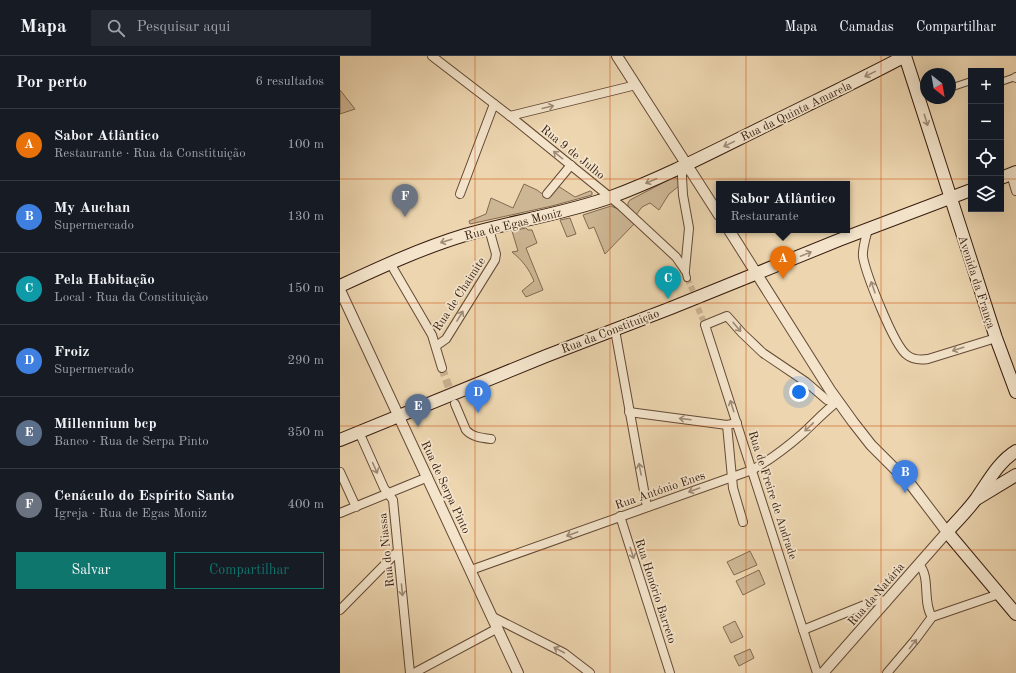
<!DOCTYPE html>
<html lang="pt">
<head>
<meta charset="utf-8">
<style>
	:root { --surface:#171b24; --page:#242831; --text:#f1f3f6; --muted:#9ea1a6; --line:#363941; --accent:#0f766e }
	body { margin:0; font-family:"Old Standard TT",serif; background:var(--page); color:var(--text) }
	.controls { position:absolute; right:12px; top:12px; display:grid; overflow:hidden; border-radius:0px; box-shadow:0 4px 16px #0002 }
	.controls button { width:36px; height:36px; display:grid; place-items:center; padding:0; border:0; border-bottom:1px solid var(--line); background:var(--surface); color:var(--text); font:20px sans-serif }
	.compass { position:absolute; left:580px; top:12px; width:36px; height:36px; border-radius:50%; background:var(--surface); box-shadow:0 4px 16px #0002; rotate:149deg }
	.you { position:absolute; left:459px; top:336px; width:14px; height:14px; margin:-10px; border:3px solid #fff; border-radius:50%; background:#1a73e8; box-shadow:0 0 0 6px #1a73e833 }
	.badge { display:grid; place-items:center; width:26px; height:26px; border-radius:50%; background:var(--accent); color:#fff; font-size:13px; font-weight:700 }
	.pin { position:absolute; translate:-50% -33px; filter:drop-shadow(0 1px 2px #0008) }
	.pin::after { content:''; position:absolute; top:21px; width:14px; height:12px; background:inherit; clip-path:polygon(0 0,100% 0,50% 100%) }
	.popup { position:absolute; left:376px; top:125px; width:134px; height:52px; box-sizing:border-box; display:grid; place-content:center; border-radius:0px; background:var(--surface); filter:drop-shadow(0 1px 3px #0005); font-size:13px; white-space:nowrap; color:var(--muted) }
	.popup b { font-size:15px; color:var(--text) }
	.popup::after { content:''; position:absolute; left:50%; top:100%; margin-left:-8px; border:8px solid transparent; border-top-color:var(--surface) }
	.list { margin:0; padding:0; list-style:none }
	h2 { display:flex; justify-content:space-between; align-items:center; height:52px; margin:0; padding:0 16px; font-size:17px }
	h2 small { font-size:13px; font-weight:400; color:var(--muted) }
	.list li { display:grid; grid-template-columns:26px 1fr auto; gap:12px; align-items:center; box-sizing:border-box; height:72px; padding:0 16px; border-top:1px solid var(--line) }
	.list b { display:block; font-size:15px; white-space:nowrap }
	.list p { margin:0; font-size:13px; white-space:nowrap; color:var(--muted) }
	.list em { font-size:13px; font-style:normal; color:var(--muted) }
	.actions { display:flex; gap:8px; padding:12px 16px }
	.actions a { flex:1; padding:9px 0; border:1px solid var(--accent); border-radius:0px; text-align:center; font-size:14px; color:var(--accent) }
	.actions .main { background:var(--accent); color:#fff }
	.icon { flex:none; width:22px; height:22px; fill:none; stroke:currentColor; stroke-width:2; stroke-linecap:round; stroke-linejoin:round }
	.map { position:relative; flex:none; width:676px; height:617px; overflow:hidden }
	header { display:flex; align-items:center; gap:24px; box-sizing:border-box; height:56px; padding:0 20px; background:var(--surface); border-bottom:1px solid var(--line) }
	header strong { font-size:19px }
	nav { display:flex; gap:22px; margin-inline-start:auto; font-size:14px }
	.search { width:280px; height:36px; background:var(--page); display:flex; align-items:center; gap:10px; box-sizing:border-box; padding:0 14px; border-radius:0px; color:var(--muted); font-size:15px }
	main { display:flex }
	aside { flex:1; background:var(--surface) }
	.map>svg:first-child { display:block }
	.green { fill:#cdb694; stroke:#826951 }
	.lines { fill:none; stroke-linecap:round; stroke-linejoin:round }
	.pedestrian-tunnel { stroke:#c8b08f; stroke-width:6; stroke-dasharray:6 3; stroke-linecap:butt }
	.minor-tunnel { stroke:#c8b08f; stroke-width:8; stroke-dasharray:8 4; stroke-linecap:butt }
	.pedestrian-casing { stroke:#644a36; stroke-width:8 }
	.minor-casing { stroke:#644a36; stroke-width:10 }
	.tertiary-casing { stroke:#644a36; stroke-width:12 }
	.secondary-casing { stroke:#371c0e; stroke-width:14 }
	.pedestrian { stroke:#f3e4cb; stroke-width:6 }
	.minor { stroke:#f3e4cb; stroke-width:8 }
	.tertiary { stroke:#f3e4cb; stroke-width:10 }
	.secondary { stroke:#f3e4cb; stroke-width:12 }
	.oneway { stroke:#9e8a76 }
	.grid { fill:none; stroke:#cd500c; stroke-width:1; stroke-opacity:0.55 }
	.labels { text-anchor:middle; stroke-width:3.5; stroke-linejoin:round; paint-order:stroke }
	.street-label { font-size:12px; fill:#371c0e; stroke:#f3e4cb }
</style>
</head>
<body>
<header>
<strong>Mapa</strong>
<div class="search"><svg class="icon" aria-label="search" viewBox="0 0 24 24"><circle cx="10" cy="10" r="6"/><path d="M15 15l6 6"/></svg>Pesquisar aqui</div>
<nav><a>Mapa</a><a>Camadas</a><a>Compartilhar</a></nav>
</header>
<main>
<aside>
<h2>Por perto<small>6 resultados</small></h2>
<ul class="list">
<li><span class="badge" style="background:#e8710a">A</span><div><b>Sabor Atlântico</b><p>Restaurante · Rua da Constituição</p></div><em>100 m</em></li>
<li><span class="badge" style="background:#3f7fe0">B</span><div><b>My Auchan</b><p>Supermercado</p></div><em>130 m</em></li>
<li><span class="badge" style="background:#0f9aa8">C</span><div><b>Pela Habitação</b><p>Local · Rua da Constituição</p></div><em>150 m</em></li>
<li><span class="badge" style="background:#3f7fe0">D</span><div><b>Froiz</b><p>Supermercado</p></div><em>290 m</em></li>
<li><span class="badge" style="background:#5c6f8a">E</span><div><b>Millennium bcp</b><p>Banco · Rua de Serpa Pinto</p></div><em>350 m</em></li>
<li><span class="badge" style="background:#6b7280">F</span><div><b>Cenáculo do Espírito Santo</b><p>Igreja · Rua de Egas Moniz</p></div><em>400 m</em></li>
</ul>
<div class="actions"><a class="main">Salvar</a><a>Compartilhar</a></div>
</aside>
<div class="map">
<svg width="676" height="617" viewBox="0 0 676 617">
	<rect width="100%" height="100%" fill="#ecd5af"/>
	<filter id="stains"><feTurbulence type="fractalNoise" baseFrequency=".005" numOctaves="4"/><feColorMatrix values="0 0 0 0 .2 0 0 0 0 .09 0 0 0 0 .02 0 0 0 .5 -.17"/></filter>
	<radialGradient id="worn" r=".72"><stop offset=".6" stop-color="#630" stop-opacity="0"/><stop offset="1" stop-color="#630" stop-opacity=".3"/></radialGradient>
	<g class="green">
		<path d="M0,34l15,19 -15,5z"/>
		<path d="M334,121l4,2 1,7 -10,8 -10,16 -9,-7 -8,4 -6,8 -8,-8v-4l2,-3z"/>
		<path d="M184,128l13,6 11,8 10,-12 17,11 15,-6 2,1v3l-40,11 -82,18 -1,-3 17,-7 5,-16 22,10z"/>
		<path d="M271,150l7,3 16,15 -29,30 -11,-27 -5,2 -6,-14z"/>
		<path d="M230,162l6,16 -9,3 -7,-17z"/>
		<path d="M186,172l2,2h4l5,13 -11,5 17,42 -17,7 -4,-6 12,-10c-5,-12 -11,-20 -22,-29l6,-1 -6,-20z"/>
		<path d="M410,495l7,14 -23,10 -7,-13z"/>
		<path d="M419,514l6,14 -22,11 -7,-14z"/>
		<path d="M395,565l8,16 -12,6 -8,-16z"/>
		<path d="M410,593l4,9 -15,8 -5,-10z"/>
	</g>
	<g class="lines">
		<g class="pedestrian-tunnel">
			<path d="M347,222l6,13"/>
			<path d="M358,252l5,12"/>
		</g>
		<path class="minor-tunnel" d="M102,312l13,36"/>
		<defs>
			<g id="pedestrian">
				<path d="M661,26l14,-5"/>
				<path d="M610,32l21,-7"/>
				<path d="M345,214l2,8"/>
			</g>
			<g id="minor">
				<path d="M92,0l78,60 111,90 55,51 9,13"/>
				<path d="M676,21v1"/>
				<path d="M170,60l126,-31"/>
				<path d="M671,118l5,17"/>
				<path d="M120,138l34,-90"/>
				<path d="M207,138l24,-29"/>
				<path d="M528,173c-2,8 -6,20 -5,28 3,17 31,89 44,98 6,5 14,5 21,4l68,-21"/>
				<path d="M50,207l42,72 10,33"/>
				<path d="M345,214l4,-42 -6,-33 -1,-18v-3l5,-9"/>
				<path d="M275,274l32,177"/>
				<path d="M96,290l10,-7 49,-79 1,-6 -7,-25"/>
				<path d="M115,348l11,26c6,7 16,8 25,9"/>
				<path d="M289,356l98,13 10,-2"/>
				<path d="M387,369l6,63 10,34"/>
				<path d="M19,376l25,56 9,12 17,173"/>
				<path d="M0,416l16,35"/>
				<path d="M0,457l88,-36"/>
				<path d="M280,460l50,157"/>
				<path d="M131,514l281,-100c18,-10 34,-22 50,-36 12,-11 23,-23 36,-33"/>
				<path d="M0,554l58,-59"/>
				<path d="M153,561l71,36 26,20"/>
				<path d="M592,561l67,-23"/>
				<path d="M463,574l74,-30h4l5,3"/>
				<path d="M74,617l84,-45"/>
				<path d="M477,617l-112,-348 22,-9 15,17 21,20 43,29 21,18 11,1"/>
				<path d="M547,617l28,-33 17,-23c-10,-15 -1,-41 -13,-52"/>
			</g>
			<g id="tertiary">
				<path d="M277,0l102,159"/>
				<path d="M389,174l101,160 23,32 18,23 41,41 35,46 -124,141"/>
				<path d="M0,234l178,383"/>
			</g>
			<g id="secondary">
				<path d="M661,122l15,-6"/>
				<path d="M0,230c41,-19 82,-38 125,-51 48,-14 99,-21 146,-38 54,-20 105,-47 156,-72 46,-23 93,-45 138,-69l91,282 20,54"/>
				<path d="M0,384l206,-84 125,-48 168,-68 132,-50"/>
				<path d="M676,395c-18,11 -28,31 -40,48 -9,12 -19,22 -29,33l69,82"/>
				<path d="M638,442l38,-23"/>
			</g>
		</defs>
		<use href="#pedestrian" class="pedestrian-casing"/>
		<use href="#minor" class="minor-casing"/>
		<use href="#tertiary" class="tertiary-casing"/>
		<use href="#secondary" class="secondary-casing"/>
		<use href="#pedestrian" class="pedestrian"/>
		<use href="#minor" class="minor"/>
		<use href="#tertiary" class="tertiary"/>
		<use href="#secondary" class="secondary"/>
	</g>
	<defs><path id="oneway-shaft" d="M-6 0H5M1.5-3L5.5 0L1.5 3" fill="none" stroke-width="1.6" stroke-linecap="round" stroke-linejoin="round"/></defs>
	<g class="oneway">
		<use href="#oneway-shaft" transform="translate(530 18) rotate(154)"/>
		<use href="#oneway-shaft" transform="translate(208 51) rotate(-14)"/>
		<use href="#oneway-shaft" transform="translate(586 64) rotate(73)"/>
		<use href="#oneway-shaft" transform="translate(389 88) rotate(154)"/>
		<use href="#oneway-shaft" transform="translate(218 99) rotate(-141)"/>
		<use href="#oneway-shaft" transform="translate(311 125) rotate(157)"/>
		<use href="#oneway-shaft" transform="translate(106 185) rotate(163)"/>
		<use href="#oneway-shaft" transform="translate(466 198) rotate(-22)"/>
		<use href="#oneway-shaft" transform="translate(533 231) rotate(-109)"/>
		<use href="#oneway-shaft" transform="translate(120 260) rotate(-59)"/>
		<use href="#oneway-shaft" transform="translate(397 271) rotate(50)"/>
		<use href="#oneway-shaft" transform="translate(618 293) rotate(162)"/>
		<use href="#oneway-shaft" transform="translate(392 350) rotate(-108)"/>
		<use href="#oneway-shaft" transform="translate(345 363) rotate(-173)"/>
		<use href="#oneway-shaft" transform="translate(469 371) rotate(136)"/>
		<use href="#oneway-shaft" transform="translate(35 412) rotate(66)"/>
		<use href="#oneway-shaft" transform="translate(300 413) rotate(-101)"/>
		<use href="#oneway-shaft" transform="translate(354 434) rotate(160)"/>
		<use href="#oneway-shaft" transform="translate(232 478) rotate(160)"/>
		<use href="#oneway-shaft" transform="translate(292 497) rotate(72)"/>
		<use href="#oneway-shaft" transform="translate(62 534) rotate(85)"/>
		<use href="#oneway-shaft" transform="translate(573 588) rotate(-52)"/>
		<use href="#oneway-shaft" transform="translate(219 594) rotate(-152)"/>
	</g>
	<path class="grid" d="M135,0v617M270,0v617M406,0v617M541,0v617M0,123h631M661,123h15M0,247h676M0,370h676M0,494h676"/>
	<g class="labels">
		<g class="street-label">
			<text transform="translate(456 55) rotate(-26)" y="4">Rua da Quinta Amarela</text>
			<text transform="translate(233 96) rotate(39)" y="4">Rua 9 de Julho</text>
			<text transform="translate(173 168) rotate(-14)" y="4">Rua de Egas Moniz</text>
			<text transform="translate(637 226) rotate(72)" y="4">Avenida da França</text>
			<text transform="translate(119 238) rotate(-57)" y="4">Rua de Chaimite</text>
			<text transform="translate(270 275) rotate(-21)" y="4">Rua da Constituição</text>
			<text transform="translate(106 431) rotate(65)" y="4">Rua de Serpa Pinto</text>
			<text transform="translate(320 434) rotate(-19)" y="4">Rua António Enes</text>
			<text transform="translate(433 439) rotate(72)" y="4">Rua de Freire de Andrade</text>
			<text transform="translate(46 494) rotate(-96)" y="4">Rua do Niassa</text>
			<text transform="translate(316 535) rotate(72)" y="4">Rua Honório Barreto</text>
			<text transform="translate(536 538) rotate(-49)" y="4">Rua da Natária</text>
		</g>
	</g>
	<rect width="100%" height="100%" filter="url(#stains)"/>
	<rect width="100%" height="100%" fill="url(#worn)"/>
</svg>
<div class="controls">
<button>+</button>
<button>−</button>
<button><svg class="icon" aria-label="locate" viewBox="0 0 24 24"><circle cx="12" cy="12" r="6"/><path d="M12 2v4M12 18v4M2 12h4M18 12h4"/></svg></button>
<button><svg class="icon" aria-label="layers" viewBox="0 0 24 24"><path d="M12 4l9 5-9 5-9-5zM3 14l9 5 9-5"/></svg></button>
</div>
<svg class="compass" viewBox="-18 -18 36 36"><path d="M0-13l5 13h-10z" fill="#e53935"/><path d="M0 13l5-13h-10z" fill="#9ea1a6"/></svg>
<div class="you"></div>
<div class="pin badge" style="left:443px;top:223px;background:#e8710a">A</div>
<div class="popup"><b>Sabor Atlântico</b>Restaurante</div>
<div class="pin badge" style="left:565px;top:437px;background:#3f7fe0">B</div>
<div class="pin badge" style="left:328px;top:243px;background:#0f9aa8">C</div>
<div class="pin badge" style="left:138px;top:357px;background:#3f7fe0">D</div>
<div class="pin badge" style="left:78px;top:371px;background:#5c6f8a">E</div>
<div class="pin badge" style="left:65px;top:161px;background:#6b7280">F</div>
</div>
</main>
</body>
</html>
